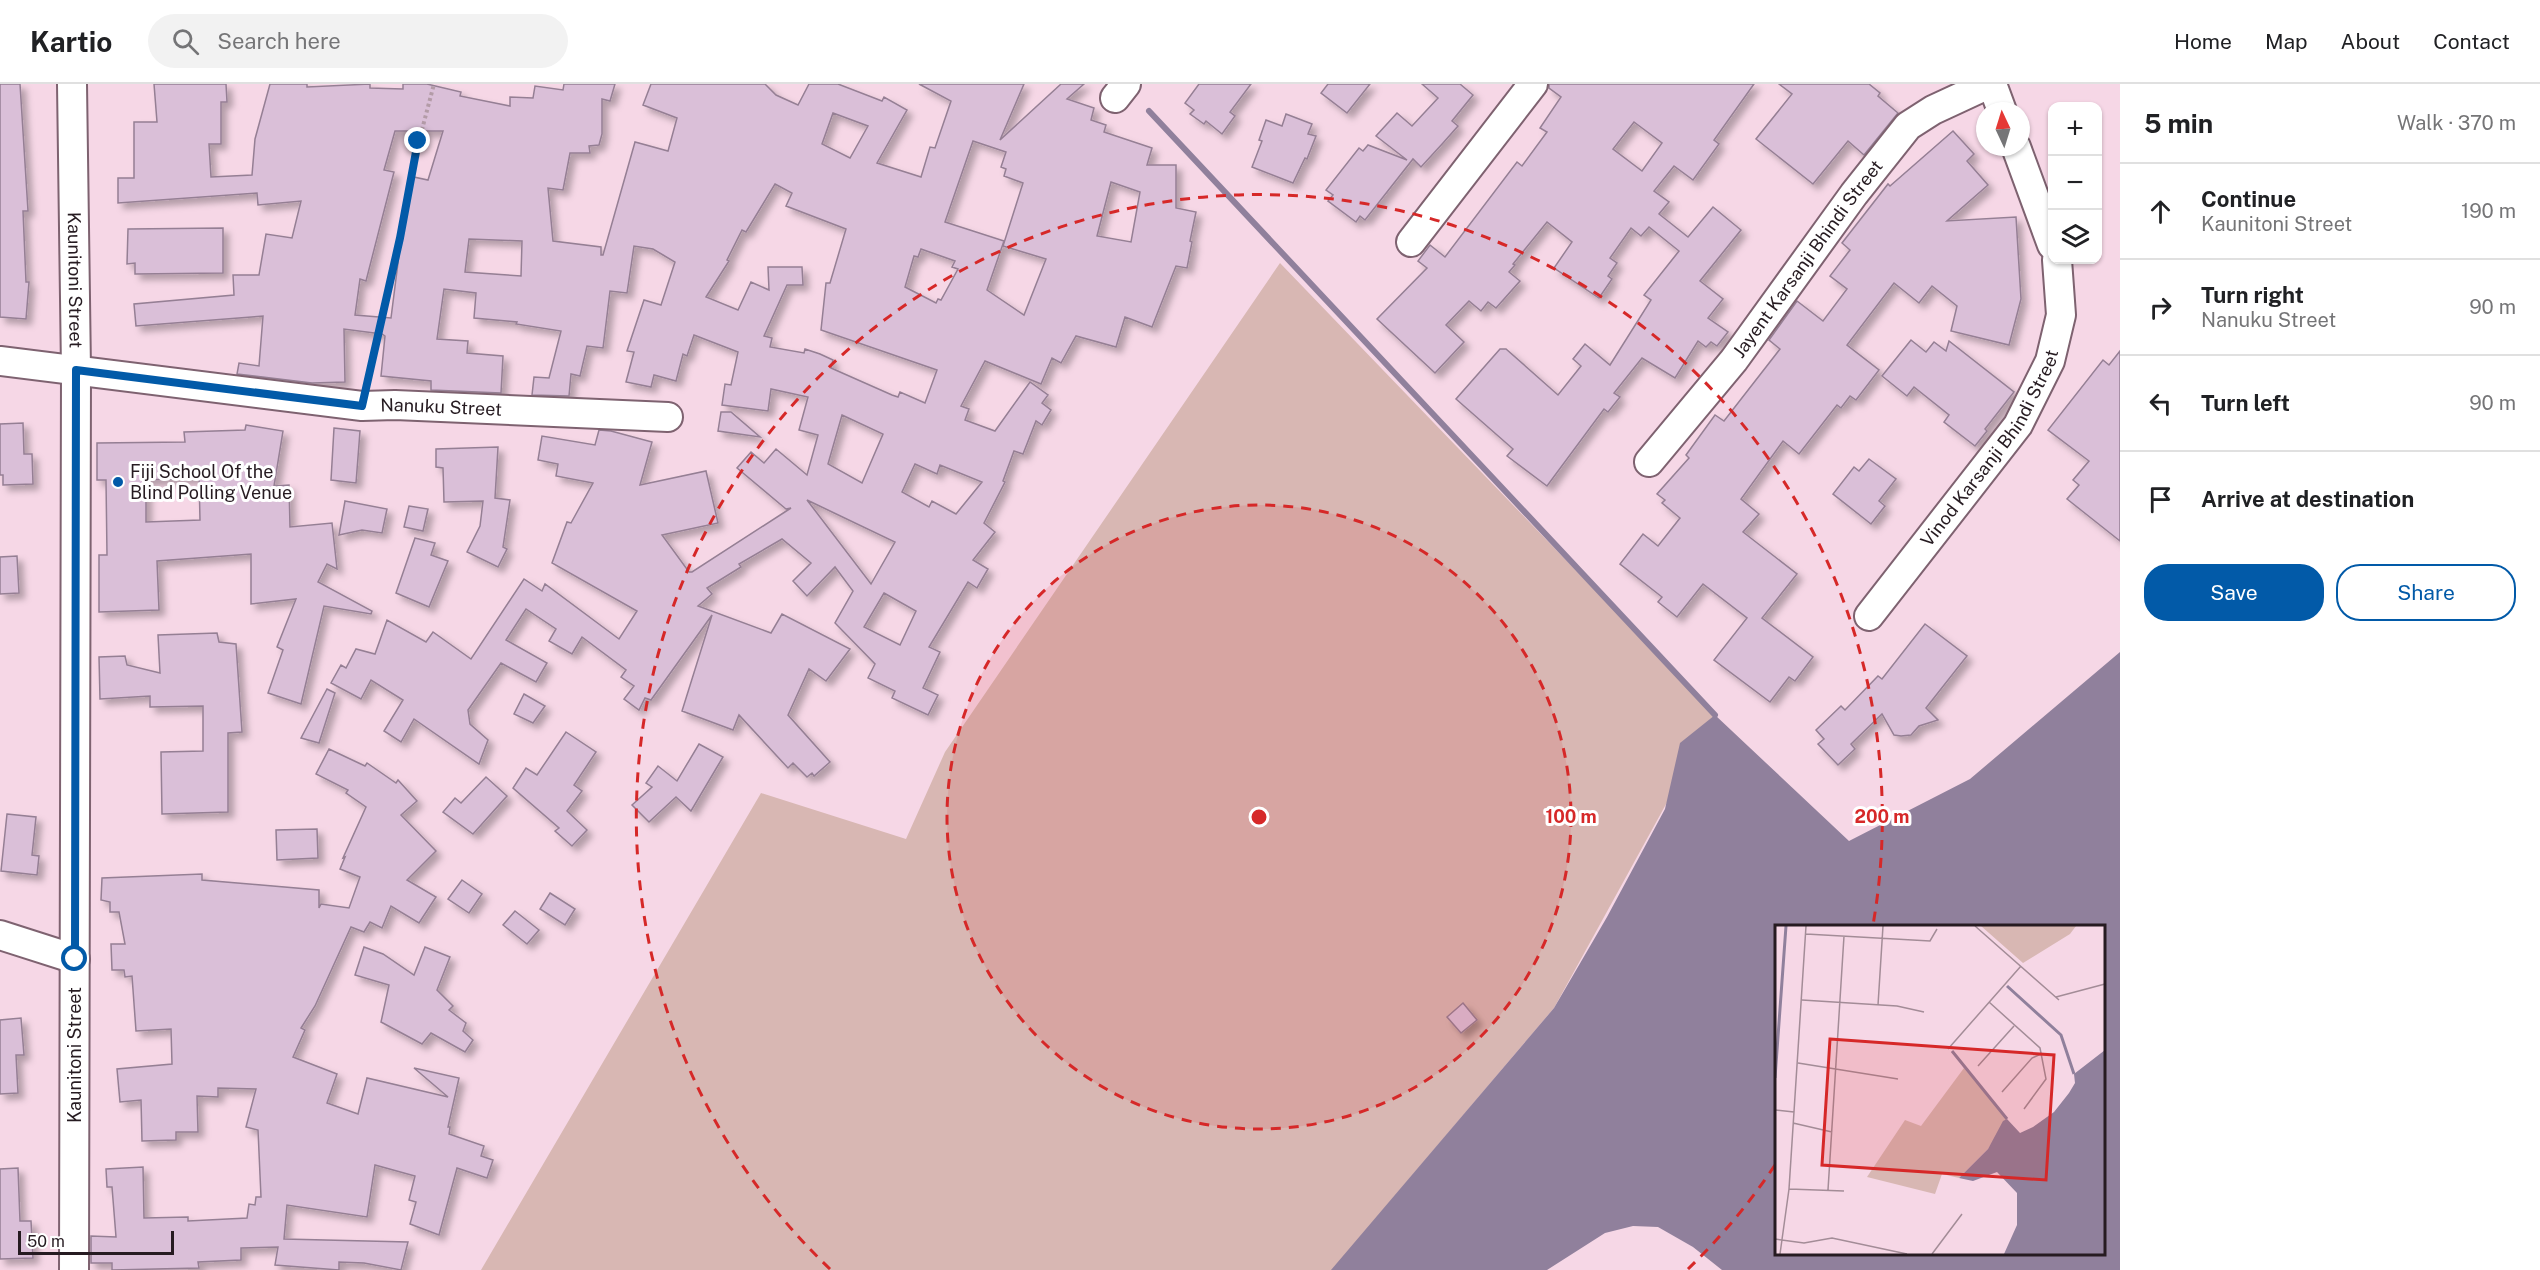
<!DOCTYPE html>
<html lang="en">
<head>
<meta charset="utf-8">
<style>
	:root { --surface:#fff; --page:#f2f2f2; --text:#202124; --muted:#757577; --line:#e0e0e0; --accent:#025aa8 }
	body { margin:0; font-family:"Public Sans",sans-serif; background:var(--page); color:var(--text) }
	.controls { position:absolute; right:18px; top:18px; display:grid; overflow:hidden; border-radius:12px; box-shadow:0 2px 4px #0004 }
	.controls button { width:54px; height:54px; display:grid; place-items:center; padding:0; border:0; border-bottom:2px solid var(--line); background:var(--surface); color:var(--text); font:30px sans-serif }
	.compass { position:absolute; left:1976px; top:18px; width:54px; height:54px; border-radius:50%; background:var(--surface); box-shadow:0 2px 4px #0004; rotate:356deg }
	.scale { position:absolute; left:18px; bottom:15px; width:156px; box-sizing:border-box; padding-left:6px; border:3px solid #261b21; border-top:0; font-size:16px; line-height:21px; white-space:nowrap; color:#261b21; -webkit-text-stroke:4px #fff; paint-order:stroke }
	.stop { position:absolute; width:18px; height:18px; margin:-14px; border:4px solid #025aa8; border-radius:50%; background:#fff }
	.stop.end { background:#025aa8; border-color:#fff; box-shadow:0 2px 6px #0008 }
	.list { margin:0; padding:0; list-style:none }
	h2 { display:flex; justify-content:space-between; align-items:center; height:78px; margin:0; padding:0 24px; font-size:26px }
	h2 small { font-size:20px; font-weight:400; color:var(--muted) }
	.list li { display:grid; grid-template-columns:39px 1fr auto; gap:18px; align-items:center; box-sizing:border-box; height:96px; padding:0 24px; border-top:2px solid var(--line) }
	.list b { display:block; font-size:22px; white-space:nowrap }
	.list p { margin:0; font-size:20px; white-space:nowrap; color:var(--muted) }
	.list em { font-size:20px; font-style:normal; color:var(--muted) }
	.actions { display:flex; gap:12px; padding:18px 24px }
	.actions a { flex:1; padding:14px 0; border:2px solid var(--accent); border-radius:24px; text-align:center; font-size:21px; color:var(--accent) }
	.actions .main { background:var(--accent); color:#fff }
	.icon { flex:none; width:33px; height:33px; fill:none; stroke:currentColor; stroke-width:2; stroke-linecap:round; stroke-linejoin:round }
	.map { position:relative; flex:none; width:2120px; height:1186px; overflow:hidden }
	header { display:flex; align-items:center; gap:36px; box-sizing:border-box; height:84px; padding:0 30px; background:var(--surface); border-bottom:2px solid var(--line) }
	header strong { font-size:28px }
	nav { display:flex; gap:33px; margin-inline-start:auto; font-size:21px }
	.search { width:420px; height:54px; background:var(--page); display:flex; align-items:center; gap:15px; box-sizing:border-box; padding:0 21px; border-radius:33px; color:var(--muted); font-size:22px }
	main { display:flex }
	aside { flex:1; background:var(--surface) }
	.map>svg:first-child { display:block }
	.green { fill:#d8b7b3 }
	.water { fill:#90809c; fill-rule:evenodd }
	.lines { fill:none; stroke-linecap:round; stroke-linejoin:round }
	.stream { stroke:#90809c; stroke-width:6 }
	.building { fill:#dabfd8; stroke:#957f94; stroke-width:1.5; fill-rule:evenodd; filter:url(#shadow) }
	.minor-casing { stroke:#7e6270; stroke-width:32 }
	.path { stroke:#b39ba7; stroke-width:4; stroke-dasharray:3 3; stroke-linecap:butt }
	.minor { stroke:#fff; stroke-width:28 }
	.route { stroke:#025aa8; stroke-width:8 }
	.ring { fill:none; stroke:#d62828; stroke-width:3; stroke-dasharray:10 8 }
	.poi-dot { fill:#025aa8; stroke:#fff; stroke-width:2 }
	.labels { text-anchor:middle; stroke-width:6; stroke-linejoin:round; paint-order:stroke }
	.street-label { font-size:18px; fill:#261b21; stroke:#fff }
	.poi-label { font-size:18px; fill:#261b21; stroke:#fff; text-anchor:start }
	.inset-river { fill:none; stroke:#90809c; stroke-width:3 }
	.inset-road { fill:none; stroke:#a38c97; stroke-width:1.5 }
	.view { fill:#d62828; fill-opacity:0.15; stroke:#d62828; stroke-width:3 }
	.inset-edge { fill:none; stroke:#261b21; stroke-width:3 }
	.centre { fill:#d62828; stroke:#fff; stroke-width:3 }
	.ring-label { font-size:18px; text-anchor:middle; font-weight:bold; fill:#d62828; stroke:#fff; stroke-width:6; stroke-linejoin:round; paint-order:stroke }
</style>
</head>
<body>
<header>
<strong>Kartio</strong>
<div class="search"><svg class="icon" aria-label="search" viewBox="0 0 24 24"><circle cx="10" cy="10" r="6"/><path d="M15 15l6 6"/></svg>Search here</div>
<nav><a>Home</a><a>Map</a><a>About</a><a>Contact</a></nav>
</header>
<main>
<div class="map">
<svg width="2120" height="1186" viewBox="0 0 2120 1186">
	<defs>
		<filter id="shadow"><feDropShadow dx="5.5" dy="5.5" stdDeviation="3" flood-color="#0004"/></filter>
	</defs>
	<rect width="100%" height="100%" fill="#f6d7e6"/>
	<path class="green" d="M1280,179l435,452 -161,293 -222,262h-851l280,-477 145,46 39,-87z"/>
	<path class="water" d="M2120,568v618h-398l-29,-23 -35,-20 -25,-1 -28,7 -58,37h-216l223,-262 53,-91 58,-108 15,-66 35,-28 134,126 121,-62zM1776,842h328v328h-328z"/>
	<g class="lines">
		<path class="stream" d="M1149,27l566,604"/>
	</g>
	<g class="building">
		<path d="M0,0h20l8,127h-5l3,71h3l-3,37 -26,-2z"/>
		<path d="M154,0h72l1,18h-6v42h-12l2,33 41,-2 3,-36 15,-55h37v3l63,-3v4l33,1v-5h24l34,8 -1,4 50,10v-9l23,1 2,-12 28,4 1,-6h51l-5,17 -8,-2v35l-3,11 -10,1 1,7h-20l-7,37 -15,-2 5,53 48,6v8h2l32,-113 33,9 9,-33 -34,-13 8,-21h114l11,11 22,10 11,-21h29l44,17 2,-4 23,13 -30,53 44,14 9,-30 5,1 16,-47 -32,-17h105l-24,56 61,-56h23l-17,15 27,9 -3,12 15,5 -2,7 48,16 -5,17h29v43l20,4 -6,29 2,1 -5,26 -11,-2 -24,61 -27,-10 -9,30 -40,-11 -15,27 -9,-5 -11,26 -56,-23 -24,45 8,3 -4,11 30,11 35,-49 18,13 -6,8 9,7 -9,15 -6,-4 -13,33 -9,-3 -11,30 2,1 -21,41 11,9 -22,28 15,9 -11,19 -9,-6 -39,65 11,5 -17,36 15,7 -10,20 -36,-17 3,-7 -27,-13 7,-14 -40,-41 18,-32 -18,-24 -28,29 -14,-15 18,-18 -29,-24 -43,25 2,3 -34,21 5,6 -14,12 73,27 11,-19 68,35 -24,32 -17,-12 -21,46 42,47 -16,14 -2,-3 -5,4 -14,-14 -5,5 -49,-53 -6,15 -51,-19 30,-96 -61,85 -6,-2 -6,12 -15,-11 10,-13 -13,-9 5,-7 -44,-33 -10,17 -23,-13 7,-12 -30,-20 -20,31 41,23 -11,19 -35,-19 -33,47 2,14 18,16 -9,24 -65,-45 -13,23 -17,-11 19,-31 -32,-20 -10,19 -30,-16 10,-18 5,3 10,-19 19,5 12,-34 39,22 7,-10 38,27 53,-80 18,12 3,-7 74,55 18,-28 -85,-48 15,-41 4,1 22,-40 -37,-7 2,-12 -20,-4 4,-24 53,9 4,-15 12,1 41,11 -12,43 66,-14 12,52 -56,12 27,37h3l99,-64 -5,1 -49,-41 14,-16 13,11 12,-14 31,26 11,-40 -19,-5 9,-33 -37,-8 -3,22 -46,-6 3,-21 6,1 7,-33 -44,-17 -7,21 -4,-2 -7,27 -22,-6 -3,12 -25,-5 8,-30 -7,-1 17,-51 17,5 14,-43 -22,-13 -19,-3 -7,47 -17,-2 -7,57 -16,-2 -7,30 -9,-2 -2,22 -37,-1 2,-18 15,1 12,-47 -45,-7 1,-2 -43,-4 2,-25 -32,-4 -7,50 31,2 -1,12 36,3 -2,37 -70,-3v-9l-50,-5 4,-40 -3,-2 -38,-5 1,53 -33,1 -75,-9 2,-11 20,3 4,-50 -127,10 -2,-22 100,-9 -1,-20h26l7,-41 26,4 9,-37 -43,4 -1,-12 -139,10v-25h16v-56h23zM833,29l35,13 -18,32 -28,-14zM395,47h48l-15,49 -19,-4 -18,142 -36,-3 5,-36 6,2 28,-109 -10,-2zM973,57l33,11 -5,15 5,2 -2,7 19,7 -20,63 43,13 -22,56 -37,-25 17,-49 -59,-19zM1111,98l29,10 -9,50 -34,-6zM775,100l17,9 -6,13 60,23 -16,54h-4l-5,47 116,40 -12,33 -25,-11 -2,5 -6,-2 -61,-27 2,-8 -13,-6 -15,-5 -1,4 -34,-6 2,-9 -8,-2 23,-51h16l-1,-18h-34l1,23 -18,-8 -13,28 -32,-13 23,-36 -2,-1 15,-30 4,2zM469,155l53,2 -1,35 -56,-4zM921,165l34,12 -3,6 6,2 -17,31 -3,-1 -2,4 -31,-16 9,-31 4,1zM842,331l41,19 -21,49 -34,-19zM915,380l22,10 3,-9 42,17 -26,32 -24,-13 -3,6 -27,-15zM807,416l88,42 -24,42zM884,509l32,18 -16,34 -36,-18z"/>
		<path d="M1199,0h52l-21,28 5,4 -13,18 -16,-13 -2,3 -14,-10 4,-4 -9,-7z"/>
		<path d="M1328,0h42l-23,29 -26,-20z"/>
		<path d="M1422,0h38l13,11 -21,26 6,5 -15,17 -22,24 -8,-8 -48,61 -5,-4 -4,6 -28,-21 5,-6 -7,-5 33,-42 4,3 5,-6 39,15 -31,-24 21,-23 15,13 26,-28z"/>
		<path d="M1549,0h205l-40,56 5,4 -26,36 -19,-14 -20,25 15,11 -10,12 29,23 25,-30 28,23 -41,51 23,18 -15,19 20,14 -11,14 -6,-4 -5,5 -8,-6 -23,37 -33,-20 -28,35 6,4 -12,15 -4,-3 -57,77 -40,-30 6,-7 -57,-50 44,-50h6l52,46 23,-29 -8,-7 12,-15 25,21 41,-65 -7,-5 35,-44 -30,-24 -8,9 -10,-8 -21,30 7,5 -9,13 4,3 -13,19 -45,-30 18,-26 -25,-20 -34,42 2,1 -6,7 11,9 -24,27 -8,-6 -7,9 -12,-10 -23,24 18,17 -29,31 -58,-54 50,-51 -9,-7 12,-16 15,12 72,-95 5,4 25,-34 -7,-4 21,-31 -12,-9zM1634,38l28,21 -20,28 -29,-22z"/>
		<path d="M1779,0h90l11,9 -2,3 20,17 -34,42 -16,-14 -35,43 -57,-45 36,-45z"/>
		<path d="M1286,30l26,10 -4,10 8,2 -9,23 -2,-1 -12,25 -41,-16 10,-26 -3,-1 7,-20 16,6z"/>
		<path d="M1953,47l21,23 -7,7 21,24 -41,36 69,-4 5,82 -12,46 -58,-14 6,-25 -25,-20 -13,17 -25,-20 -47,62 32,25 -23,30 -6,-4 -9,12 -4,-3 -38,49 -16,-13 -42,58 18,15 -16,18 54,42 -35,44 51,39 -18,24 -6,-4 -19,25 -56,-42 33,-42 -44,-34 -26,33 -19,-15 4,-5 -42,-33 23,-30 15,12 22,-28 -18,-15 3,-3 -8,-6 32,-36 -3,-3 29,-40 9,6 56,-72 -11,-9 28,-39 26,20 24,-32 -17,-13 20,-26 -8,-7 46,-59 2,2z"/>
		<path d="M223,144v45l-88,1v-11l-8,1 1,-35z"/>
		<path d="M1911,256l15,12 8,-10 12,9 3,-10 65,51 -29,37 2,2 -12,15 -31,-24 5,-7 -35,-28 -7,9 -25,-20z"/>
		<path d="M2120,267v190l-53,-42 12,-14 -6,-5 16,-19 -41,-31 55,-70 6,5z"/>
		<path d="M721,328h10l29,25 -42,-6z"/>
		<path d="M23,339l1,31h8l1,30 -30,1v-10h-3v-51z"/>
		<path d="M246,341l37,6 -9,55 15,-1 1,42 42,-4 5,46 -10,-5 -9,18 54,29 -1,3 -47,-8 -23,98 -33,-11 15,-43 -6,-3 19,-48 -45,5v-50l-94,7 2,49 -60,2v-57h8l-1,-75h-9v-37l88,-1 -1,-10 61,-2zM199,394l1,42 -54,2v-42z"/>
		<path d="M334,344l26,3 -4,52 -25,-3z"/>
		<path d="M498,363l-3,51 15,2 -7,47 4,2 -9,18 -31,-15 13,-26 3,-25 -39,1 -1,-34 -7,-1v-18z"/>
		<path d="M1869,375l27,20 -17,22 6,5 -14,18 -38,-30 21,-27 5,4z"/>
		<path d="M345,417l42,8 -5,24 -20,-3 -23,5z"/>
		<path d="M409,422l19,3 -5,22 -19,-4z"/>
		<path d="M415,454l20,5 -4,12 17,6 -19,46 -33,-14z"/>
		<path d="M17,472l2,37 -19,1v-37z"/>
		<path d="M1925,540l42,32 -41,52 12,12 -19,6 -8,9 -10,1 -7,-1 -12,-21 -31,30 4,5 -17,16 -20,-21 6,-5 -8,-9 25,-24 4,4 33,-34 4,3z"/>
		<path d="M217,549l2,9 17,2 6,88 -14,1v79l-66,2 -1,-62 42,-1v-45l-53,1v-11l-50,3 -1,-42 26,-1 2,9 33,8 -2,-38z"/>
		<path d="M327,605l8,4 -16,50 -18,-5z"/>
		<path d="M524,610l21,12 -12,17 -19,-9z"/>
		<path d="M566,648l30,20 -22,33 8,6 -15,20 20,19 -15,16 -17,-15 4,-3 -46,-40 13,-20 11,7z"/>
		<path d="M699,660l24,13 -32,54 -15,-14 -27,25 -17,-17 20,-18 -6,-4 12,-17 19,15z"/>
		<path d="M329,665l36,17 2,-3 29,20 2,-3 19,21 -16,14 35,36 -29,29 29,17 -17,26 -28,-17 -9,22 -12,-6 -6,10 -13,-5 -36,79 -14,22 4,2 -12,27 44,17 -10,29 31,11 9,-36 81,19 -34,-29 45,10 -11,49h2l-1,7 35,12 -3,10 12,4 -6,18 -30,-10 -18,67 -29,-11 6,-22 -7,-2 6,-24 -40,-11 -8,52 -80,-12 -3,34 124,3 -7,28 -37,-7 -25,-1v8l-64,-5 3,-18 -37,1v12l-43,2 1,6 -87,2v-7h-21v-27l25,1 -4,-50h-5l-1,-18 37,-2 1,51 44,-1v4l59,-3 2,-14 6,1 1,-8h5l-3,-67 -12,-3 10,-38 -38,-1v9l-21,-1 1,36h-22v8l-34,1 -1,-41 -21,2 -3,-33 55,-5 -1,-35 -35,2 -4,-55 -7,1 -1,-7h-12l-1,-26h14l-6,-32h-9v-10l-9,-2 1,-22 100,-4v6l117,10v18l2,-4 28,4 11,-31 -20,-8 5,-12 -2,1 23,-51 -20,-14 2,-3 -32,-16z"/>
		<path d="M486,693l21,19 -34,38 -30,-22 12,-14 6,5z"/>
		<path d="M7,730l29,3 -4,38 7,1 -2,19 -36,-4z"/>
		<path d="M317,745l1,29 -41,2 -1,-30z"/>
		<path d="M462,796l20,14 -13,19 -21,-14z"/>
		<path d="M550,809l25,16 -10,16 -25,-16z"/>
		<path d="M515,827l24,19 -12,14 -24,-19z"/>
		<path d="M364,863l19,7 31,21 11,-28 25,10 -13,33 16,16 -4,4 17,13 -3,8 10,9 -8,12 -34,-19 -9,11 -41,-22 8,-37 -34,-10z"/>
		<path d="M1463,919l14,17 -16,13 -14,-16z"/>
		<path d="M21,934l3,37h-8l2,38 -18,1v-74z"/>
		<path d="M18,1084l2,53h11l2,37 -33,1v-90z"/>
	</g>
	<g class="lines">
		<defs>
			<g id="minor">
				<path id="s1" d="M72,0l4,286 -2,900"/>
				<path d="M1992,0l10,27"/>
				<path d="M1115,14l11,-14"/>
				<path d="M2016,63l36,98"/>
				<path d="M1411,158l122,-158"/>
				<path id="s2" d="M0,277l362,45 33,-1 273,12"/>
				<path id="s3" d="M1649,378l85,-102 120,-166 54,-68 25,-16 56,-26"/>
				<path id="s4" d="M1869,532l149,-191 32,-64 11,-46 -4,-55"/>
				<path d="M0,851l75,24"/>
			</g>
		</defs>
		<use href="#minor" class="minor-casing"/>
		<path class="path" d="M367,298l33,-144 19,-97 15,-57"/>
		<use href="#minor" class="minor"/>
	</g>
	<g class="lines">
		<path class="route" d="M75,875l1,-589 286,36 38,-168 18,-97"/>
	</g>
	<circle cx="1259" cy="733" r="312" fill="#d62828" fill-opacity=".12"/>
	<g class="ring">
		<circle cx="1259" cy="733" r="312"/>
		<path d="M1775 1081A623 623 0 0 1 1688 1185M830 1185A623 623 0 1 1 1873 841"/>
	</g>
	<circle class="poi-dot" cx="118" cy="398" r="6"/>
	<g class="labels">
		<g class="street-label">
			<text dy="6" stroke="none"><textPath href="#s3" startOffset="258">Jayent Karsanji Bhindi Street</textPath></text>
			<text dy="6" stroke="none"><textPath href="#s1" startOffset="196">Kaunitoni Street</textPath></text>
			<text dy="6" stroke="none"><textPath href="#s2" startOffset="444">Nanuku Street</textPath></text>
			<text dy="6" stroke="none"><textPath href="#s4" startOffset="208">Vinod Karsanji Bhindi Street</textPath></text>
			<text transform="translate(75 971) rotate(-90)" y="6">Kaunitoni Street</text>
		</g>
		<g class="poi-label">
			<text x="130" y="394">Fiji School Of the<tspan x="130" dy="21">Blind Polling Venue</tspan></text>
		</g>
	</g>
	<g transform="translate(1775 841)">
		<rect width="330" height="330" fill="#f6d7e6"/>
		<path d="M206,1h95l-6,8 -47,29zM189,143l43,51 -19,30 -29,29 -17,-4 -7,20 -68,-17 38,-57 16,6z" fill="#d8b7b3"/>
		<path d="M330,125v204h-101l13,-29v-32l-20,-21 -24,9 -14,-3 29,-29 15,-28 4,-2 13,14 13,-6 21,-15 15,-19 6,-10 -1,-9z" fill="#90809c"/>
		<path class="inset-river" d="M232,61l54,49 13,39M177,126l55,68M0,153l11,-152"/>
		<path class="inset-road" d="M200,1l84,74M31,9l124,7 7,-12M281,72l49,-13M27,75l95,6 27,6M214,77l51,46 6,31 -22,30M103,80l5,-79M173,124l73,-83M23,138l100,16M203,141l36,-40M227,167l30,-34 9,-4M0,185l19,2M18,198l39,9M14,264l55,2M53,265l16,-254M0,314l29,4 28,-5 75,16M5,329l9,-65 17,-263M157,329l30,-40"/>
		<path class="view" d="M55,114l224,16 -8,125 -224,-15z"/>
		<rect width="330" height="330" class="inset-edge"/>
	</g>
	<circle cx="1259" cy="733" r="9" class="centre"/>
	<g class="ring-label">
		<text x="1571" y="739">100 m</text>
		<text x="1882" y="739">200 m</text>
	</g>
</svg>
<div class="controls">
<button>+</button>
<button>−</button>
<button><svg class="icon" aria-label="layers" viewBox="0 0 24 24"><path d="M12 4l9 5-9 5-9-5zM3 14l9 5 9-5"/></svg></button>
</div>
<svg class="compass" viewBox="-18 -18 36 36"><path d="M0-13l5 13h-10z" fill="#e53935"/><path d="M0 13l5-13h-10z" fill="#757577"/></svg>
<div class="scale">50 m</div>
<div class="stop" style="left:75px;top:875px"></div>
<div class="stop end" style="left:418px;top:57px"></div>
</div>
<aside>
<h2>5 min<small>Walk · 370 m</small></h2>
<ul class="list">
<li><svg class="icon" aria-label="ahead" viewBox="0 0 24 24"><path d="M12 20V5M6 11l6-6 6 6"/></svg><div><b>Continue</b><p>Kaunitoni Street</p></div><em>190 m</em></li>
<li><svg class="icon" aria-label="right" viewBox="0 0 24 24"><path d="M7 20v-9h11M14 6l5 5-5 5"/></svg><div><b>Turn right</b><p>Nanuku Street</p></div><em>90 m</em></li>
<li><svg class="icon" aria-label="left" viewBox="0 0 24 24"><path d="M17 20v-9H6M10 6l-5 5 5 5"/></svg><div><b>Turn left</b></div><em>90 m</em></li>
<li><svg class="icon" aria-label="arrive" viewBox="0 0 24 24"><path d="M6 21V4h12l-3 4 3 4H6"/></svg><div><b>Arrive at destination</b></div></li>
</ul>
<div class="actions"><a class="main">Save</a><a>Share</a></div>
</aside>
</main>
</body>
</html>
